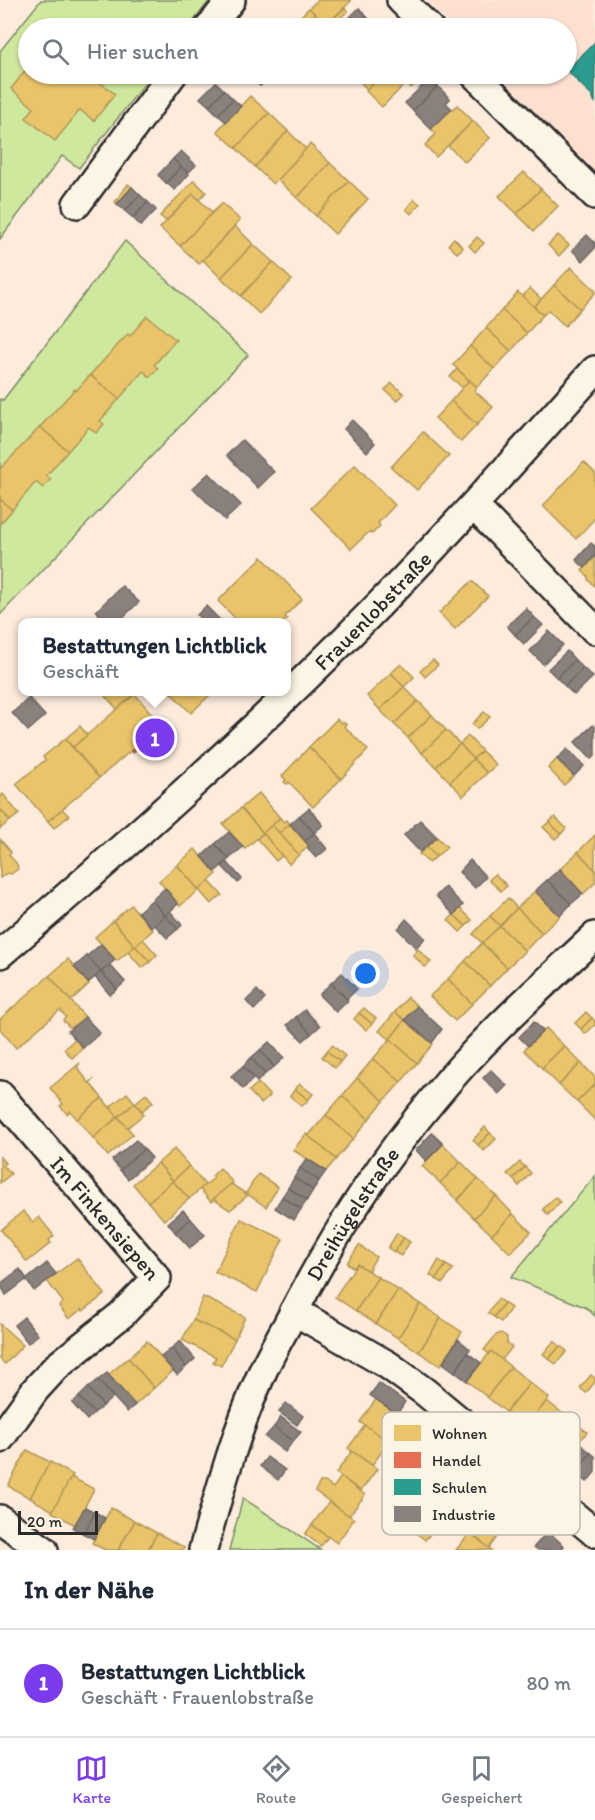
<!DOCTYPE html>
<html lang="de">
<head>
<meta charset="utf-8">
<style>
	:root { --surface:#fff; --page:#f6f6f7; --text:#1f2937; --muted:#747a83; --line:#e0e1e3; --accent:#7c3aed }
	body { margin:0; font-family:Itim,sans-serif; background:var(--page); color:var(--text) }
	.scale { position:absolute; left:18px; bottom:15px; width:80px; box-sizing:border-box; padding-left:6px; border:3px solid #2b2b2b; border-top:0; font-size:16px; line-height:21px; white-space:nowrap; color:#2b2b2b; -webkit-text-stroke:4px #fcf5e5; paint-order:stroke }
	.you { position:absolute; left:366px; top:974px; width:21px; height:21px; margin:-15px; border:4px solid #fff; border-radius:50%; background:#1a73e8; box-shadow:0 0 0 9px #1a73e833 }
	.badge { display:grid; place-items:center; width:39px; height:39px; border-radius:50%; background:var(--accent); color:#fff; font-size:20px; font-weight:700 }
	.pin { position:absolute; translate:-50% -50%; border:3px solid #fff; box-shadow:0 2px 6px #0006 }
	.popup { position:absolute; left:18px; top:618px; width:273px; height:78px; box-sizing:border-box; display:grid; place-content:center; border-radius:12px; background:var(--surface); filter:drop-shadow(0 2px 4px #0005); font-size:20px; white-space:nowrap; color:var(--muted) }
	.popup b { font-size:22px; color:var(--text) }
	.popup::after { content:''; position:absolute; left:50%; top:100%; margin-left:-12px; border:12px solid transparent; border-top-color:var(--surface) }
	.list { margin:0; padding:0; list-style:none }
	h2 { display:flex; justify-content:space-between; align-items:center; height:78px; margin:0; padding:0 24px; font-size:26px }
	h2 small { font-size:20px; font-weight:400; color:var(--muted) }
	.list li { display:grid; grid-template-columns:39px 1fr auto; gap:18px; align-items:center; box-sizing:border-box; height:108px; padding:0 24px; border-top:2px solid var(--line) }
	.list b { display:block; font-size:22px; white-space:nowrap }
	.list p { margin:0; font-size:20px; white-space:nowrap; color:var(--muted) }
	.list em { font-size:20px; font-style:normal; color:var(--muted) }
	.icon { flex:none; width:33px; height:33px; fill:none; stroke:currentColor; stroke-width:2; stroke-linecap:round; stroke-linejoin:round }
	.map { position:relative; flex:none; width:595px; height:1550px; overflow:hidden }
	.search { position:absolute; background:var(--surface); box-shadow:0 2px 4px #0004; left:18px; right:18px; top:18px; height:66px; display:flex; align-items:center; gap:15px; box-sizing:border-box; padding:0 21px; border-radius:33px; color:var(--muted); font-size:22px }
	.sheet { height:186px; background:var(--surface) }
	nav { display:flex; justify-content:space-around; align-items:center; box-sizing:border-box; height:84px; border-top:2px solid var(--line); background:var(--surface); font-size:16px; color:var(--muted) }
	nav a { display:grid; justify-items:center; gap:3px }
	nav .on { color:var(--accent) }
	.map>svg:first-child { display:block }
	.built { fill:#fee0d1 }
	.green { fill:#cee89e; stroke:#7c8a64; stroke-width:1.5 }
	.homes { fill:#e9c46a; stroke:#b09657; stroke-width:1.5 }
	.shops { fill:#e76f51; stroke:#af5b46; stroke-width:1.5 }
	.schools { fill:#2a9d8f; stroke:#2a7b71; stroke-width:1.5 }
	.industry { fill:#8a817c; stroke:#6e6764; stroke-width:1.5 }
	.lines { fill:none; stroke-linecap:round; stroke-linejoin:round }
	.street-casing { stroke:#2b2b2b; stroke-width:32 }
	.street { stroke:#fcf5e5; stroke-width:27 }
	.labels { text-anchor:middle; stroke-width:6; stroke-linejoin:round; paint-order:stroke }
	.street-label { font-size:22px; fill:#2b2b2b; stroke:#fcf5e5 }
	.key { fill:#fcf5e5; stroke:#bdb8ad; stroke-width:1.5 }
	.key-label { font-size:16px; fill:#2b2b2b }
</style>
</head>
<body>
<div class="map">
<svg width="595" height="1550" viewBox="0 0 595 1550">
	<rect width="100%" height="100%" fill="#fdebdc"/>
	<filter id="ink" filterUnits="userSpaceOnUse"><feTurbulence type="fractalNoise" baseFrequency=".0167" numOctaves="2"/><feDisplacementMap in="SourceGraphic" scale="12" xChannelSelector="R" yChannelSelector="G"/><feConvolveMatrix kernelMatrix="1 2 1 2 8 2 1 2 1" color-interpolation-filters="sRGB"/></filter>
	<g filter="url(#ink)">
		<path class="built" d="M426,0h169v172l-97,-98h68v-46h-112z"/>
		<g class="green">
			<path d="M41,0h169l-22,28h-160v46h124l-73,94 -17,-12 -62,83v-188z"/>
			<path d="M125,241l123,114 -248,260v-216l3,1z"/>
			<path d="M595,1176v140l-8,-8 -76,-31z"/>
			<path d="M243,1498l78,52h-92z"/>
		</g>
		<g class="homes">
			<path d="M318,0h32l1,1 -25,24 -17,-17z"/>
			<path d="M309,8l17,17 -3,3h-10l-12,-12z"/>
			<path d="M345,8l3,3 -19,17 -3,-3z"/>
			<path d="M28,67v7h61l26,20 -21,27 -14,-11 -25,31 -29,-23 8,-10 -23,-19z"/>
			<path d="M359,74h23l-15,15 -9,-9 -1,-5z"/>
			<path d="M382,74h32l6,5 -9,9 -5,-5 -24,24 -16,-16z"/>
			<path d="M250,96l19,17 -33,35 -19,-17z"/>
			<path d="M457,105l16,16 -37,36 -11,-12 11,-11 -5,-5 18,-19 1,1z"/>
			<path d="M269,113l19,18 -33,36 -19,-19z"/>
			<path d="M473,121l17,17 -25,24 -17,-16z"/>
			<path d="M288,131l18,18 -33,35 -18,-17z"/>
			<path d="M310,144l20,19 -33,35 -19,-18z"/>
			<path d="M330,163l19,18 -33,35 -19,-18z"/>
			<path d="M524,172l17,17 -24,25 -18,-18z"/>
			<path d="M194,180l12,12 -7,8 -6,-6 -27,27 -6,-5z"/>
			<path d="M349,181l19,18 -33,35 -19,-18z"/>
			<path d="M128,184l4,3 -15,17 -2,-2z"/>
			<path d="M541,189l17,17 -24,25 -17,-17z"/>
			<path d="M193,194l20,19 -33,33 -20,-18z"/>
			<path d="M414,199l6,5 -9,10 -5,-5z"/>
			<path d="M222,203l18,17 -41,44 -19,-18z"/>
			<path d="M235,226l18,18 -32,34 -18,-18z"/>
			<path d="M558,235l11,10 -10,11 -11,-11z"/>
			<path d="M477,237l7,6 -9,9 -6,-6z"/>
			<path d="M454,238l9,10 -6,5 -9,-8z"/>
			<path d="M253,244l20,18 -32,34 -20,-18z"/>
			<path d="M273,262l19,18 -33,34 -18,-18z"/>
			<path d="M571,267l24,23v3l-15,16 -26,-24z"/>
			<path d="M554,285l26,24 -15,17 -17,-16 -5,5 -9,-8z"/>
			<path d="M530,288l11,11 -7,8 -11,-11z"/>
			<path d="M518,292l25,23 -16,18 -25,-23z"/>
			<path d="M502,310l25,23 -16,18 -25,-23z"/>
			<path d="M147,316l29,24 -22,25 4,3 -8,9 -7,-6 -24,28 -29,-24 38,-41 2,2z"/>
			<path d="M486,328l25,23 -17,18 -24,-23z"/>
			<path d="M470,346l24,23 -17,18 -24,-22z"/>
			<path d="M457,369l12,11 -6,8 -13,-11z"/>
			<path d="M90,375l29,24 -19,22 4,3 -8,9 -7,-6 -21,24 -28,-24 35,-38 1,2z"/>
			<path d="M469,380l8,7 -2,4 18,16 -16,18 -26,-24z"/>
			<path d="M392,383l12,11 -7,7 -12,-11z"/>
			<path d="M451,401l26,24 -16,17 -26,-24z"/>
			<path d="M40,427l28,24 -22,25 5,3 -8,9 -7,-6 -24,28 -12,-11v-30z"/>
			<path d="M423,432l26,24 -32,34 -26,-23z"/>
			<path d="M584,462l11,11v45l-19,21 -33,-33z"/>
			<path d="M355,465l40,40 -17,18 2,3 -8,8 -3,-2 -18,17 -40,-41z"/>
			<path d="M0,499l12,11 -12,14z"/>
			<path d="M595,556v30l-7,-6v-4l-6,-5z"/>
			<path d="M262,557l40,42 -17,17 2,3 -4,3h-44l-21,-21z"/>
			<path d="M472,581l16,15 -33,33 -16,-16z"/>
			<path d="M433,660l5,5 -13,12 -5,-6z"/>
			<path d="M401,664l13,13 -10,10 -13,-14z"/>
			<path d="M391,673l13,14 -24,23 -13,-14z"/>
			<path d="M404,687l14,14 -24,23 -14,-14z"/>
			<path d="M102,692h31l2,2 -18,15z"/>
			<path d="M170,692h43l-22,21z"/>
			<path d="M135,694l26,31 -62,53 -26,-31z"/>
			<path d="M418,701l14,14 -24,23 -14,-14z"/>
			<path d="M484,712l6,5 -13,12 -5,-5z"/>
			<path d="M432,715l14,15 -24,23 -14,-15z"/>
			<path d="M337,719l4,4 2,-1 3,2 -2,2 24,24 -27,29 -32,-32z"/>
			<path d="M80,726l7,9 -14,12 -8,-8z"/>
			<path d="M446,730l14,14 -24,23 -14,-14z"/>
			<path d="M468,736l14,15 -9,8 -13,-15z"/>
			<path d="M65,739l34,39 -51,43 -32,-37 29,-24 -2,-3z"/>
			<path d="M460,744l13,15 -23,23 -14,-15z"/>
			<path d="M309,747l32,32 -28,28 -24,-25 -2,2 -3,-2 2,-2 -4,-4z"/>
			<path d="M482,751l14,14 -9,8 -14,-14z"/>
			<path d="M473,759l14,14 -24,23 -13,-14z"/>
			<path d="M557,759l17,17 -10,9 -16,-17z"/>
			<path d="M259,793l21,25 -17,15 -22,-25z"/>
			<path d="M3,794l16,20 -9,7 -10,-12v-11z"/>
			<path d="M241,808l22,25 -18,16 -22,-25z"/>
			<path d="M0,809l10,12 -10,8z"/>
			<path d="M62,809l7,7 -15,12 -6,-7z"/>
			<path d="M555,817l11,11 -5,6 -12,-12z"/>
			<path d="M280,818l4,4 3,-2 3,4 -11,9 -7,-8z"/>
			<path d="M549,822l12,12 -6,5 -12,-12z"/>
			<path d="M290,824l19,22 -10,9 -20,-22z"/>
			<path d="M272,825l27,30 -10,9 -26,-31z"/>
			<path d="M263,833l19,23 -6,5 -19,-22z"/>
			<path d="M595,835v35l-17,-18z"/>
			<path d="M437,837l10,10 -11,10 -9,-10z"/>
			<path d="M0,839l11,13 -2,3 8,9 1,5 -7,5 -4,-1 -7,5z"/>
			<path d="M427,847l9,10 -7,6 -10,-9z"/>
			<path d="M195,849l22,25 -18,16 -22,-25z"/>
			<path d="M578,852l17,18v13l-12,11 -23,-25z"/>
			<path d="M177,865l22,25 -19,16 -21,-25z"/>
			<path d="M495,874l12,12 -6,5 -12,-11z"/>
			<path d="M209,881l13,14 -11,9 -12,-14z"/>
			<path d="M535,891l25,25 -18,17 -25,-25z"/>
			<path d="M508,898l9,10 -17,18 -10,-10z"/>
			<path d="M131,905l22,25 -18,16 -22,-25z"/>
			<path d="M460,908l12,12 -6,6 -12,-11z"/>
			<path d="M517,908l25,25 -17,18 -25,-25z"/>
			<path d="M454,915l12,11 -6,6 -12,-12z"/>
			<path d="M490,916l10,10 -18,17 -9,-9z"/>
			<path d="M113,921l22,25 -18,15 -22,-24z"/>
			<path d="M500,926l25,25 -18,17 -25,-25z"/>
			<path d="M143,939l14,16 -7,7 -15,-16z"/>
			<path d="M482,943l25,25 -17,18 -25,-25z"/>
			<path d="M135,946l15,16 -8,6 -14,-16z"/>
			<path d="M418,949l13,13 -6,5 -12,-12z"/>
			<path d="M68,959l21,25 -18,17 -22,-25z"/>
			<path d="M465,961l25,25 -18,18 -24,-25z"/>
			<path d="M49,976l36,41 -14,12 -8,-9 3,-3 -6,-7 -44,38 -16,-19v-10z"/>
			<path d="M448,979l24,25 -17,17 -25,-25z"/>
			<path d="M408,997l9,9 -12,14 -10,-8z"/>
			<path d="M364,1008l12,10 -4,6 -13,-11z"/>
			<path d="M395,1012l10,8 -15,19 -11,-8z"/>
			<path d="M586,1012l6,6 -11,11 -6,-6z"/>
			<path d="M359,1013l13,11 -6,6 -12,-11z"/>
			<path d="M592,1018l3,3v4l-10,9 -4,-5z"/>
			<path d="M405,1020l28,24 -16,19 -27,-24z"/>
			<path d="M546,1028l18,18 -22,22 -18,-18z"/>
			<path d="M75,1039l8,9 -11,10 -8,-9z"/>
			<path d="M390,1039l27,24 -16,19 -28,-23z"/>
			<path d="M332,1045l13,11 -5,6 -13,-11z"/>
			<path d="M564,1046l17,17 -22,22 -17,-17z"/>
			<path d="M327,1051l13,11 -5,6 -13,-11z"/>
			<path d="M373,1059l28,23 -17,19 -27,-23z"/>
			<path d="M80,1063l-3,4 12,16 5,-4 -4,4 12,15 -25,21 -7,-8 -3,3 -7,-8 3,-2 -13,-16z"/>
			<path d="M581,1063l14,14v7l-18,18 -18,-17z"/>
			<path d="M357,1078l27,23 -15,18 -27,-23z"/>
			<path d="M258,1083l12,13 -9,8 -12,-13z"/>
			<path d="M300,1084l13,10 -5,6 -13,-11z"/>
			<path d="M595,1084v36l-18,-18z"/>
			<path d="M295,1089l13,11 -6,6 -12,-10z"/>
			<path d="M127,1093l8,10 -17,14 -8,-10z"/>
			<path d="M146,1094l7,8 -11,9 -7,-8z"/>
			<path d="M342,1096l27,23 -16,20 -27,-24z"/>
			<path d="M102,1098l16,19 -25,21 -16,-19z"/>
			<path d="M135,1103l9,11 -17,14 -9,-11z"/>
			<path d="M326,1115l27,24 -17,20 -28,-23z"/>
			<path d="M118,1117l15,17 -25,22 -15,-18z"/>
			<path d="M485,1127l5,6 -12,12 -5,-5z"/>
			<path d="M490,1133l6,6 -12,12 -6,-6z"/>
			<path d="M306,1134l30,25 -10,12 -33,-21z"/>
			<path d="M443,1144l18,18 -21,21 -18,-17z"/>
			<path d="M174,1149l15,17 -16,15 -15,-18z"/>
			<path d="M0,1157l5,6 -2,2 8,9 -11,9z"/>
			<path d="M461,1162l17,17 -21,21 -17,-17z"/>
			<path d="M520,1162l5,5 -12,12 -6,-5z"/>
			<path d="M158,1163l15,18 -25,21 -15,-18z"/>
			<path d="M189,1166l16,19 -16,14 -16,-18z"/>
			<path d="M525,1167l6,6 -12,13 -6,-7z"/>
			<path d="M220,1168l13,15 -22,19 -11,-13 14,-11 -2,-2z"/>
			<path d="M258,1174l20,13 -12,20 -20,-14z"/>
			<path d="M478,1179l18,17 -22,22 -17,-17z"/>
			<path d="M173,1181l16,18 -25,21 -16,-18z"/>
			<path d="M231,1184l17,11 -18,15 -17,-11z"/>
			<path d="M496,1196l17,18 -21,21 -18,-17z"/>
			<path d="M555,1197l5,5 -12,13 -5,-6z"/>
			<path d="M23,1211l10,11 6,-5 15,19 -5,4 2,3 -24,19 -26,-32z"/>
			<path d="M513,1214l18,18 -21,21 -18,-18z"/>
			<path d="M241,1219l42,20 -26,53 -42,-20z"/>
			<path d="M397,1233l7,5 -10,14 -6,-4z"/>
			<path d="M404,1238l6,4 -9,14 -7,-4z"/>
			<path d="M359,1245l17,12 -8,14 -11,-7 -3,4 -7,-5z"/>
			<path d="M77,1258l28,36 -22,17 -1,-2 -13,10 -10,-13 4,-4 -16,-21z"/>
			<path d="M439,1260l7,5 -10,14 -6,-4z"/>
			<path d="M357,1264l21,13 -22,34 -21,-14z"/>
			<path d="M446,1265l7,4 -10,14 -7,-4z"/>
			<path d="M378,1277l20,13 -22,34 -20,-13z"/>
			<path d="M398,1290l22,14 -22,34 -22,-14z"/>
			<path d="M203,1297l42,20 -10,22 -42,-19z"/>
			<path d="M498,1299l6,4 -10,14 -6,-4z"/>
			<path d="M504,1303l7,5 -10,14 -7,-5z"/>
			<path d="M420,1304l21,14 -22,34 -21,-14z"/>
			<path d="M441,1318l21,14 -22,34 -21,-14z"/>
			<path d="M193,1320l42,19 -14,27 -8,-4 3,-5 -34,-17z"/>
			<path d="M0,1324l23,21 -18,19 -5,-5z"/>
			<path d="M501,1333l6,4v6l5,4 -10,13 -11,-9 -2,3 -5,-4 12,-15z"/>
			<path d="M147,1341l26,30 -19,17 -26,-30z"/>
			<path d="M554,1341l6,5 -11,13 -6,-5z"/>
			<path d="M560,1346l7,5 -11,13 -7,-5z"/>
			<path d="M491,1351l20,16 -24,30 -20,-16z"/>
			<path d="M128,1358l26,30 -19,17 -27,-30z"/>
			<path d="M511,1367l19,16 -24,29 -19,-15z"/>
			<path d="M591,1375l4,3v4l-9,11 -6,-5z"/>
			<path d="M530,1383l19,15 -24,30 -19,-16z"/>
			<path d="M376,1399l26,18 -17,23 -25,-18z"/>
			<path d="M547,1401l20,16 -25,30 -20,-16z"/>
			<path d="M567,1417l20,15 -25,31 -20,-16z"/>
			<path d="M365,1425l24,17 -17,23 -24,-17z"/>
			<path d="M27,1450l23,12 -20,36 -22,-12z"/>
			<path d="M352,1451l25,18 -16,22 -25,-18z"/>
			<path d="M455,1458l14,11 -9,11 3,2 -7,9 -16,-13z"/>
			<path d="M50,1462l23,13 -20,36 -23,-13z"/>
			<path d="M71,1477l23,12 -19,36 -23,-13z"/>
			<path d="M341,1477l24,18 -16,21 -34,-25 5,-9h5l8,6z"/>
			<path d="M440,1478l16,13 -7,9 -17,-13z"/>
			<path d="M492,1489l22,17 -15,19 -22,-18z"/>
			<path d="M329,1502l25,17 -17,24 -25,-18z"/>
			<path d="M472,1503l9,8 -8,10 -9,-8z"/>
			<path d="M111,1508l24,13 -17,29h-13l-13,-7z"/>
			<path d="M481,1511l22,18 -14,19 -23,-18z"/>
			<path d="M421,1518l13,11 -4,5 -14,-11z"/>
			<path d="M135,1521l22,12 -9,17h-30z"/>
			<path d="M416,1523l14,11 -5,6 -13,-11z"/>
			<path d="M312,1525l16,12 -7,9 -16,-12z"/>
			<path d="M157,1533l27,14 -1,3h-35z"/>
			<path d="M470,1533l19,15 2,2h-35z"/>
		</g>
		<path class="shops" d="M159,727l8,9 -15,13 -6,-7 -13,11 -2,-2z"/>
		<path class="schools" d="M595,42v60l-2,-3 1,-1 -27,-28z"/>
		<g class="industry">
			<path d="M359,8l8,9 -13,11h-9l-3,-3z"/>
			<path d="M367,17l9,9 -4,2h-18z"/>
			<path d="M257,74h16l-13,12 -8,-7z"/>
			<path d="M430,78l8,8 -25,25 -8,-8z"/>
			<path d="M216,82l8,8 -15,16 -9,-8z"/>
			<path d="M438,86l12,13 -4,4 6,6 -21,20 -18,-18z"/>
			<path d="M224,90l9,9 -15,16 -9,-9z"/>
			<path d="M233,99l8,7 -15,16 -8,-7z"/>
			<path d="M181,151l15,14 -8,8 -15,-14z"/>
			<path d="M173,159l8,8 -15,16 -8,-8z"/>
			<path d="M181,167l8,7 -14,16 -9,-7z"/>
			<path d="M132,187l8,8 -15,16 -8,-7z"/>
			<path d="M140,195l8,7 -15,16 -8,-7z"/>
			<path d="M148,202l8,8 -15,16 -8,-8z"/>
			<path d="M587,235l8,8v5l-12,13 -11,-11z"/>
			<path d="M352,420l23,23 -8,9 -23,-23z"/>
			<path d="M242,440l32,32 -16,16 -31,-33z"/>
			<path d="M209,473l32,32 -16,15 -32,-32z"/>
			<path d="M591,543l4,3v10l-10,12 -9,-8z"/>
			<path d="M122,586l17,16 -21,20h-11l-11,-11z"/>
			<path d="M206,606l16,16h-18l-7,-7z"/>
			<path d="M526,608l8,9 -19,18 -8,-9z"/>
			<path d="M534,617l9,8 -19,19 -9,-9z"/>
			<path d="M549,631l14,14 -20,19 -13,-13z"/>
			<path d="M567,651l8,9 -18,18 -9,-9z"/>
			<path d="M575,660l8,8 -18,18 -8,-8z"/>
			<path d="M583,668l10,9 -19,18 -9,-9z"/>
			<path d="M29,698l16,18 -17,15 -16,-18z"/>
			<path d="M593,725l2,2v29l-4,3 -16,-17z"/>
			<path d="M567,749l17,17 -10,10 -17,-17z"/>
			<path d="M309,808l14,17 -9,8 -15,-17z"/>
			<path d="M299,816l15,17 -9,8 -15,-17z"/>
			<path d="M420,820l17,17 -17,15 -16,-17z"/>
			<path d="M229,832l14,15 -14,12 -14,-15z"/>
			<path d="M314,833l13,16 -11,9 -9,-10 2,-2 -4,-5z"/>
			<path d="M215,844l14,15 -14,13 -13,-16z"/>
			<path d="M470,860l16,17 -11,11 -16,-16z"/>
			<path d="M227,862l15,17 -4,4 -16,-17z"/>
			<path d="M560,869l23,25 -12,10 -24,-24z"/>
			<path d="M547,880l24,24 -11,12 -25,-25z"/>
			<path d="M445,887l18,18 -9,10 -18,-19z"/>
			<path d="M165,888l13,16 -13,12 -13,-16z"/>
			<path d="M152,900l13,16 -13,12 -14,-16z"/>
			<path d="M170,911l12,14 -4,4 -13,-13z"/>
			<path d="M165,916l13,13 -11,9 -12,-13z"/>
			<path d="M406,919l19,19 -9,10 -18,-19z"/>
			<path d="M101,944l14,16 -14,12 -14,-16z"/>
			<path d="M87,956l14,16 -13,11 -14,-16z"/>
			<path d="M110,965l15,17 -8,7 -16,-17z"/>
			<path d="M101,972l16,17 -7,6 -15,-18z"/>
			<path d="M342,973l15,16 -10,10 -16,-16z"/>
			<path d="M331,983l17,18 -12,11 -17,-17z"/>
			<path d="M257,990l8,9 -11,11 -8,-9z"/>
			<path d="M417,1006l25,23 -10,14 -27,-23z"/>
			<path d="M305,1010l15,16 -9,8 -15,-17z"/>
			<path d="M85,1017l15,16 -17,15 -15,-17z"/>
			<path d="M296,1017l15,17 -8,7 -16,-16z"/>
			<path d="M534,1022l9,9 -15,15 -9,-9z"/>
			<path d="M269,1042l15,16 -10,9 -14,-17z"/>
			<path d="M260,1050l14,17 -9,7 -14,-16z"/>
			<path d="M251,1058l14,16 -8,8 -14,-16z"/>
			<path d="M243,1066l11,12 -11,11 -12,-13z"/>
			<path d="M491,1070l16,16 -8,8 -16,-16z"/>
			<path d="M432,1133l11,11 -17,17 -10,-11z"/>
			<path d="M136,1140l8,9 -24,21 -8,-10z"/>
			<path d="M144,1149l8,9 -24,21 -8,-9z"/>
			<path d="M307,1159l19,12 -7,10 -19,-13z"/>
			<path d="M300,1168l19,13 -6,9 -19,-12z"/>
			<path d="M294,1178l19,12 -6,10 -19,-12z"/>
			<path d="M288,1188l19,12 -6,9 -19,-12z"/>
			<path d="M282,1197l19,12 -7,11 -19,-12z"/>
			<path d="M183,1210l8,9 -16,13 -7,-9z"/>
			<path d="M191,1219l14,16 -15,13 -15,-16z"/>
			<path d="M47,1263l9,11 -22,17 -8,-11z"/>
			<path d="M20,1269l7,10 -21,16 -6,-11z"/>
			<path d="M24,1317l14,18 -10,8 -14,-18z"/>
			<path d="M458,1339l12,10 -15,23 -12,-9z"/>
			<path d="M180,1341l15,18 -9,8 -14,-19z"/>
			<path d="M172,1348l14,19 -9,8 -16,-18z"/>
			<path d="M468,1353l13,10 -14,18 -12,-9z"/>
			<path d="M107,1373l28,32 -8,7 -29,-32z"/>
			<path d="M98,1380l15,17 -10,9 -15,-18z"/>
			<path d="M379,1383l26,19 -8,12 -27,-19z"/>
			<path d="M88,1388l15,18 -9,7 -15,-16z"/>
			<path d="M79,1397l15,16 -7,7 -15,-17z"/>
			<path d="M286,1403l17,13 -6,9 -18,-13z"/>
			<path d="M281,1417l20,15 -8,9 -19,-14z"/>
			<path d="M274,1427l19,14 -8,11 -20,-15z"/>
			<path d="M429,1434l19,13 -16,23 -18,-13z"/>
			<path d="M579,1443l12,10 -16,19 -12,-10z"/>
			<path d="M591,1453l4,3v16l-8,10 -12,-10z"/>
			<path d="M267,1457l18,13 -7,10 -18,-14z"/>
			<path d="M85,1507l10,5 -11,22 -11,-6z"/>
			<path d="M95,1512l10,6 -11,21 -10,-5z"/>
			<path d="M548,1531l16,15 -4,4h-22l-4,-3z"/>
		</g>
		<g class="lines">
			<defs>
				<g id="street">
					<path d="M401,0l28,28"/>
					<path d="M209,28l22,-28"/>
					<path d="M474,74l121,121"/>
					<path d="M77,204l96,-130"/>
					<path d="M474,506l121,124"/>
					<path id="s1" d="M0,954c126,-108 251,-219 367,-337 79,-80 153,-163 228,-247"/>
					<path id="s2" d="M0,1095l157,183 -36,37 -65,52 -21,23 -35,49"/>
					<path d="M294,1311l94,54 37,27 170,141"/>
					<path d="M0,1519l44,31"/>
					<path id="s3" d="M203,1550c17,-60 33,-120 59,-177 7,-16 16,-32 25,-48 41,-81 90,-159 148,-228 48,-59 105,-109 160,-161"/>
				</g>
			</defs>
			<use href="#street" class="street-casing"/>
			<use href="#street" class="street"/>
		</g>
	</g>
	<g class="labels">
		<g class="street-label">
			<text dy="8" stroke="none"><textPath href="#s1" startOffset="507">Frauenlobstraße</textPath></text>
			<text dy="8" stroke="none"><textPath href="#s3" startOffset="370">Dreihügelstraße</textPath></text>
			<text dy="8" stroke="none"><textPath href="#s2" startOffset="162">Im Finkensiepen</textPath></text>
		</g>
	</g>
	<rect x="382" y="1412" width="198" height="123" rx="9" class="key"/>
	<rect x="394" y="1425" width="27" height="16" fill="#e9c46a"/>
	<rect x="394" y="1452" width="27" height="16" fill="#e76f51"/>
	<rect x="394" y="1479" width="27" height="16" fill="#2a9d8f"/>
	<rect x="394" y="1506" width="27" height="16" fill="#8a817c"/>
	<g class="key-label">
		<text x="432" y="1439">Wohnen</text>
		<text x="432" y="1466">Handel</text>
		<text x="432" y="1493">Schulen</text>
		<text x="432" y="1520">Industrie</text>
	</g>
</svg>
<div class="scale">20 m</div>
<div class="you"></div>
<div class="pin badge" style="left:155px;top:738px">1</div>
<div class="popup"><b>Bestattungen Lichtblick</b>Geschäft</div>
<div class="search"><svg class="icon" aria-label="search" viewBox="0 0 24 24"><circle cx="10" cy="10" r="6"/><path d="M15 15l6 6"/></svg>Hier suchen</div>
</div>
<section class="sheet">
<h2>In der Nähe<small></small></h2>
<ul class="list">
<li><span class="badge">1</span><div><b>Bestattungen Lichtblick</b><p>Geschäft · Frauenlobstraße</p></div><em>80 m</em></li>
</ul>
</section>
<nav>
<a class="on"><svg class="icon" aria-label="map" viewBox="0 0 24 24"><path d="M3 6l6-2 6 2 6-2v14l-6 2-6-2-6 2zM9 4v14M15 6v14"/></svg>Karte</a>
<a><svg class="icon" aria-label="directions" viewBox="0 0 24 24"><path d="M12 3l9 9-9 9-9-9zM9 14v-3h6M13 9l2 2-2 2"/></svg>Route</a>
<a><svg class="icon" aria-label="saved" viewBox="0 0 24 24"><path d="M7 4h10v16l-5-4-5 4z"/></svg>Gespeichert</a>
</nav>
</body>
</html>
